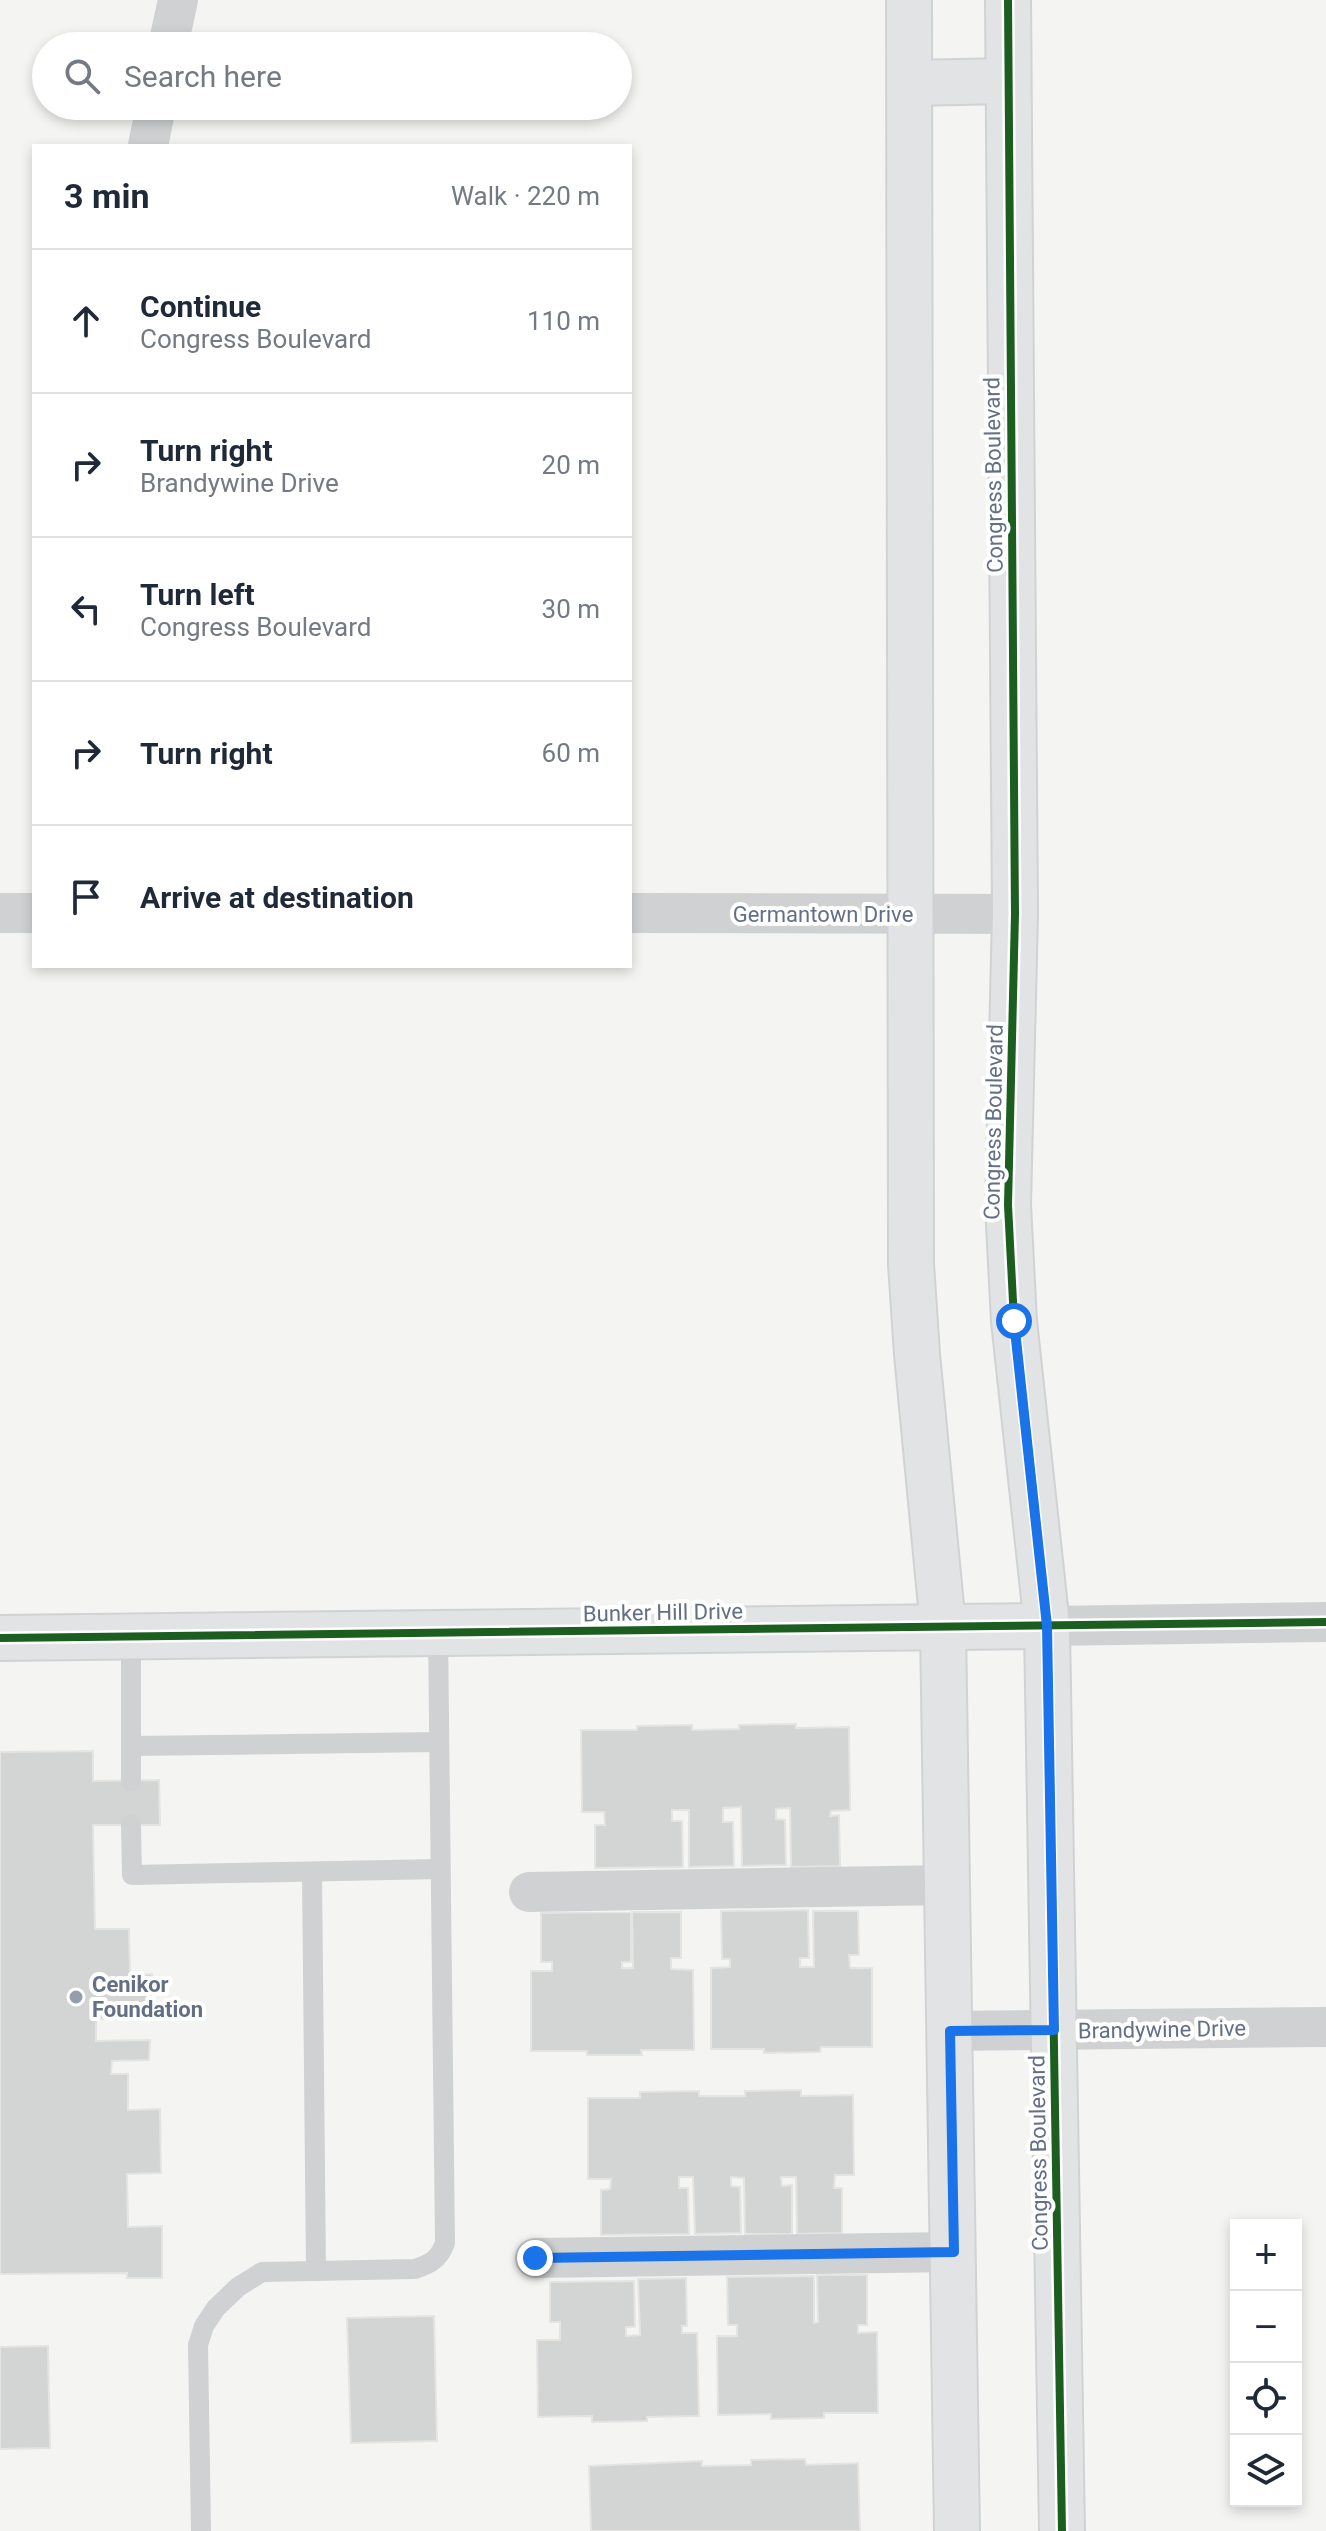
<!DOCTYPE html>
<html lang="en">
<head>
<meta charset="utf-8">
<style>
	:root { --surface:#fff; --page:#f6f6f7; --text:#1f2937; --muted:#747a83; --line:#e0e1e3 }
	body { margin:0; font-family:Roboto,sans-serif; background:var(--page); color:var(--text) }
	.controls { position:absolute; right:24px; bottom:24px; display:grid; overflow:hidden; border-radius:0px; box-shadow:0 4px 12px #0003 }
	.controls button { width:72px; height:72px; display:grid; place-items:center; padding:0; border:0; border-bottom:2px solid var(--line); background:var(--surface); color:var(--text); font:40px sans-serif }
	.stop { position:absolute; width:24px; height:24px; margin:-18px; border:6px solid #1a73e8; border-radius:50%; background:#fff }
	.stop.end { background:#1a73e8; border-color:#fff; box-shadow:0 2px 8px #0008 }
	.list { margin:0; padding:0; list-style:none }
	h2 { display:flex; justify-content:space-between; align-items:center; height:104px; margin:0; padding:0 32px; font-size:34px }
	h2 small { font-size:26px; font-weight:400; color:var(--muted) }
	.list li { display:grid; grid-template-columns:52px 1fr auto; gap:24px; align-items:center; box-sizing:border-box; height:144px; padding:0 32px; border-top:2px solid var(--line) }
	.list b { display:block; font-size:30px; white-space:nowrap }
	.list p { margin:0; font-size:26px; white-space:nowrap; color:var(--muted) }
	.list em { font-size:26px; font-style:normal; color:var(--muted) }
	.icon { flex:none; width:44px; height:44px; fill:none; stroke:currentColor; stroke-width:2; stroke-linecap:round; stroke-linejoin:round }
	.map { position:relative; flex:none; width:1326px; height:2531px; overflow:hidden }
	.search { position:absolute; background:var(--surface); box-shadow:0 4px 12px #0003; left:32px; top:32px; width:600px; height:88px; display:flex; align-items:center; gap:20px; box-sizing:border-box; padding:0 28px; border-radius:44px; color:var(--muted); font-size:30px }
	.panel { position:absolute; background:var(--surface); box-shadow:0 4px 12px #0003; left:32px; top:144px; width:600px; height:824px; border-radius:0px }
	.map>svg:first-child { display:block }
	.building { fill:#d3d4d4; stroke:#e4e4e2; stroke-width:2 }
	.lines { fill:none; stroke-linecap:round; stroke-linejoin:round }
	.secondary-casing { stroke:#d0d2d3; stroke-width:48 }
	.lane { stroke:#d0d1d2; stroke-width:20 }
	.street { stroke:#d0d1d2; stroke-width:40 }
	.secondary { stroke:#e2e3e4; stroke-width:44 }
	.cycleway-casing { stroke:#fff; stroke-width:13 }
	.cycleway { stroke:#1b5e20; stroke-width:8 }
	.route { stroke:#1a73e8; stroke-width:10 }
	.poi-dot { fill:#959eac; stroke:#fff; stroke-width:3 }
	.labels { text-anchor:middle; stroke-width:8; stroke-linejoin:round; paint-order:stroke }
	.street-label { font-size:22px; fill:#626f85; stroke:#fff }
	.poi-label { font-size:22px; font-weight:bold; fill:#626f85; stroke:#fff; text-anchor:start }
</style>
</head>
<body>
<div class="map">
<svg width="1326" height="2531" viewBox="0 0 1326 2531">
	<rect width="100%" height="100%" fill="#f4f5f3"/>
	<g class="building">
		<path d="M796,1724v4l53,-1 1,83 -19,1 -1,5 9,-1 1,51 -49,1 -1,-59 -14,1v10l9,1 1,45 -44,1 -1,-59 -18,1v14h10l1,44 -45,1v-57h-17v11h10l1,46 -88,1v-43h10l-1,-13h-22l-1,-82h56v-4l55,-1v5l47,-1v-4z"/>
		<path d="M93,1751v30l66,-1 1,45h-67l2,104h34l1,46 22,-1 1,45h-57v22l54,-1 -1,20 -37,1 -1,13h17v36l32,-1 1,64 -34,1 1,53 34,-1v52h-35v-5l-127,1v-522z"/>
		<path d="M808,1910l1,48h-9v9h14l-1,-56h45l1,44h-10l1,13h22v79h-51l-1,5 -56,1v-4h-53v-81l19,-1v-8h-8l-1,-48z"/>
		<path d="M631,1912v50h-9v6h11l-1,-56h49v46h-10v11l22,1 1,80h-53l1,5h-55v-4h-56v-80h21v-9h-11v-49z"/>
		<path d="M801,2090v6l52,-1 1,80h-19l-1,13h8v45l-45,1 -1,-57h-15l1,9 10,-1v49h-47l-1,-56 -13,-1v9l9,1 1,46 -46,1 -2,-57h-14v11h9l1,46 -88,1v-45l9,-1 1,-10h-23v-81h52v-6l59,-1v5h46v-5z"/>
		<path d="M817,2275h50v50h-9v8l19,-1 1,81h-54v5l-53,1v-5l-53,1 -1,-79h20v-11h-9l-1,-48 87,-1v47l4,-1z"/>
		<path d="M686,2278l1,48h-5v7h15l2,83 -52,1v4l-55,1v-6l-54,1 -1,-77h23v-18h-10v-40l84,-1 1,46h-9v9l14,-1 -2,-56z"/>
		<path d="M434,2316l3,125 -86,2 -4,-125z"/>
		<path d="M48,2346l2,102 -50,1v-102z"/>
		<path d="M805,2459l1,6 52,-2 2,68h-269l-2,-65 113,-5v5l49,-1v-5z"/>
	</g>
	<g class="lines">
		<defs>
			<g id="secondary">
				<path d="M909,0l2,1264 6,90 26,273 14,904"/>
				<path d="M1008,0l7,914 -7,291 6,116 33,305 15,905"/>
				<path d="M910,83l98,-2"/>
				<path d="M0,1638l1047,-12"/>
			</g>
		</defs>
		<use href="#secondary" class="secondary-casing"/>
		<g class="lane">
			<path d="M131,1637v144"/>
			<path d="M131,1746l308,-4"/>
			<path d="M131,1825l1,50 308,-6"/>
			<path d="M312,1872l4,399"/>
			<path d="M201,2531l-3,-186 6,-19 12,-18 22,-21 24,-15 153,-3c16,-5 24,-10 30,-26l-7,-611"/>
		</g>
		<g class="street">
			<path d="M168,46l10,-46"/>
			<path d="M148,146l8,-40"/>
			<path d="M0,913h34"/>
			<path d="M630,913l385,1"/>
			<path d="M1047,1626l279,-4"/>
			<path d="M529,1892l419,-7"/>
			<path d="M950,2031l376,-4"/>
			<path d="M535,2258l419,-6"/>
		</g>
		<use href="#secondary" class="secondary"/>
		<defs>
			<g id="cycleway">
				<path d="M1008,0l7,914 -7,291 6,116 33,305 15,905"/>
				<path d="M0,1638l1326,-16"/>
			</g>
		</defs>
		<use href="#cycleway" class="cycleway-casing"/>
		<use href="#cycleway" class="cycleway"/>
	</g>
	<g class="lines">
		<path class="route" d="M535,2258l419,-6 -4,-221 104,-1 -7,-404 -33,-305"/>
	</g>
	<circle class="poi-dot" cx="76" cy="1997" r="8"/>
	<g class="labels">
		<g class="street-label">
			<text transform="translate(993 475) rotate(-91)" y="8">Congress Boulevard</text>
			<text x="823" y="922">Germantown Drive</text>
			<text transform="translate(993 1122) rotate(-89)" y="8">Congress Boulevard</text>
			<text transform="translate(663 1612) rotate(-1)" y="8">Bunker Hill Drive</text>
			<text transform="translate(1162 2029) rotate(-1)" y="8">Brandywine Drive</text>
			<text transform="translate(1038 2153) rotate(-91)" y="8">Congress Boulevard</text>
		</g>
		<g class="poi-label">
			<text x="92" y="1992">Cenikor<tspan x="92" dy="25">Foundation</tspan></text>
		</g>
	</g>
</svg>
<div class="controls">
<button>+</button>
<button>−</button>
<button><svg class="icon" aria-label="locate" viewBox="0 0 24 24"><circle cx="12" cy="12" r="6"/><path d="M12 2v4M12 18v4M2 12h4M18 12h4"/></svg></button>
<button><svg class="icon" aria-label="layers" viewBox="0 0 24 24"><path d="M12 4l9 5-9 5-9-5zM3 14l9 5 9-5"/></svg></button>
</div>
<div class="stop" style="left:1014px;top:1321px"></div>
<div class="stop end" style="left:535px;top:2258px"></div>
<div class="search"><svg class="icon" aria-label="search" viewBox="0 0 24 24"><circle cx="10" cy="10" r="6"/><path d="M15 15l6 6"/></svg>Search here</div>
<section class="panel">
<h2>3 min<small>Walk · 220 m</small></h2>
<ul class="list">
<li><svg class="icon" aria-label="ahead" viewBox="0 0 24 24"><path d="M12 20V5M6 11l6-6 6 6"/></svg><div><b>Continue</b><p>Congress Boulevard</p></div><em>110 m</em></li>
<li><svg class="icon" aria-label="right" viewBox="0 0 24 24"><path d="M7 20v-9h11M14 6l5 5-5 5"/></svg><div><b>Turn right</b><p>Brandywine Drive</p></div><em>20 m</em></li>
<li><svg class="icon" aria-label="left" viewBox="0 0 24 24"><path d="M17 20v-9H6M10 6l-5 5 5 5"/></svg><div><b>Turn left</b><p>Congress Boulevard</p></div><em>30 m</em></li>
<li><svg class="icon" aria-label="right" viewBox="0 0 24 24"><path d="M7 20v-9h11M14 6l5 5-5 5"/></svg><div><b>Turn right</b></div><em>60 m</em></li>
<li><svg class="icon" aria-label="arrive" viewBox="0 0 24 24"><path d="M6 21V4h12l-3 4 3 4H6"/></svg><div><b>Arrive at destination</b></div></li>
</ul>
</section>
</div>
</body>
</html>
